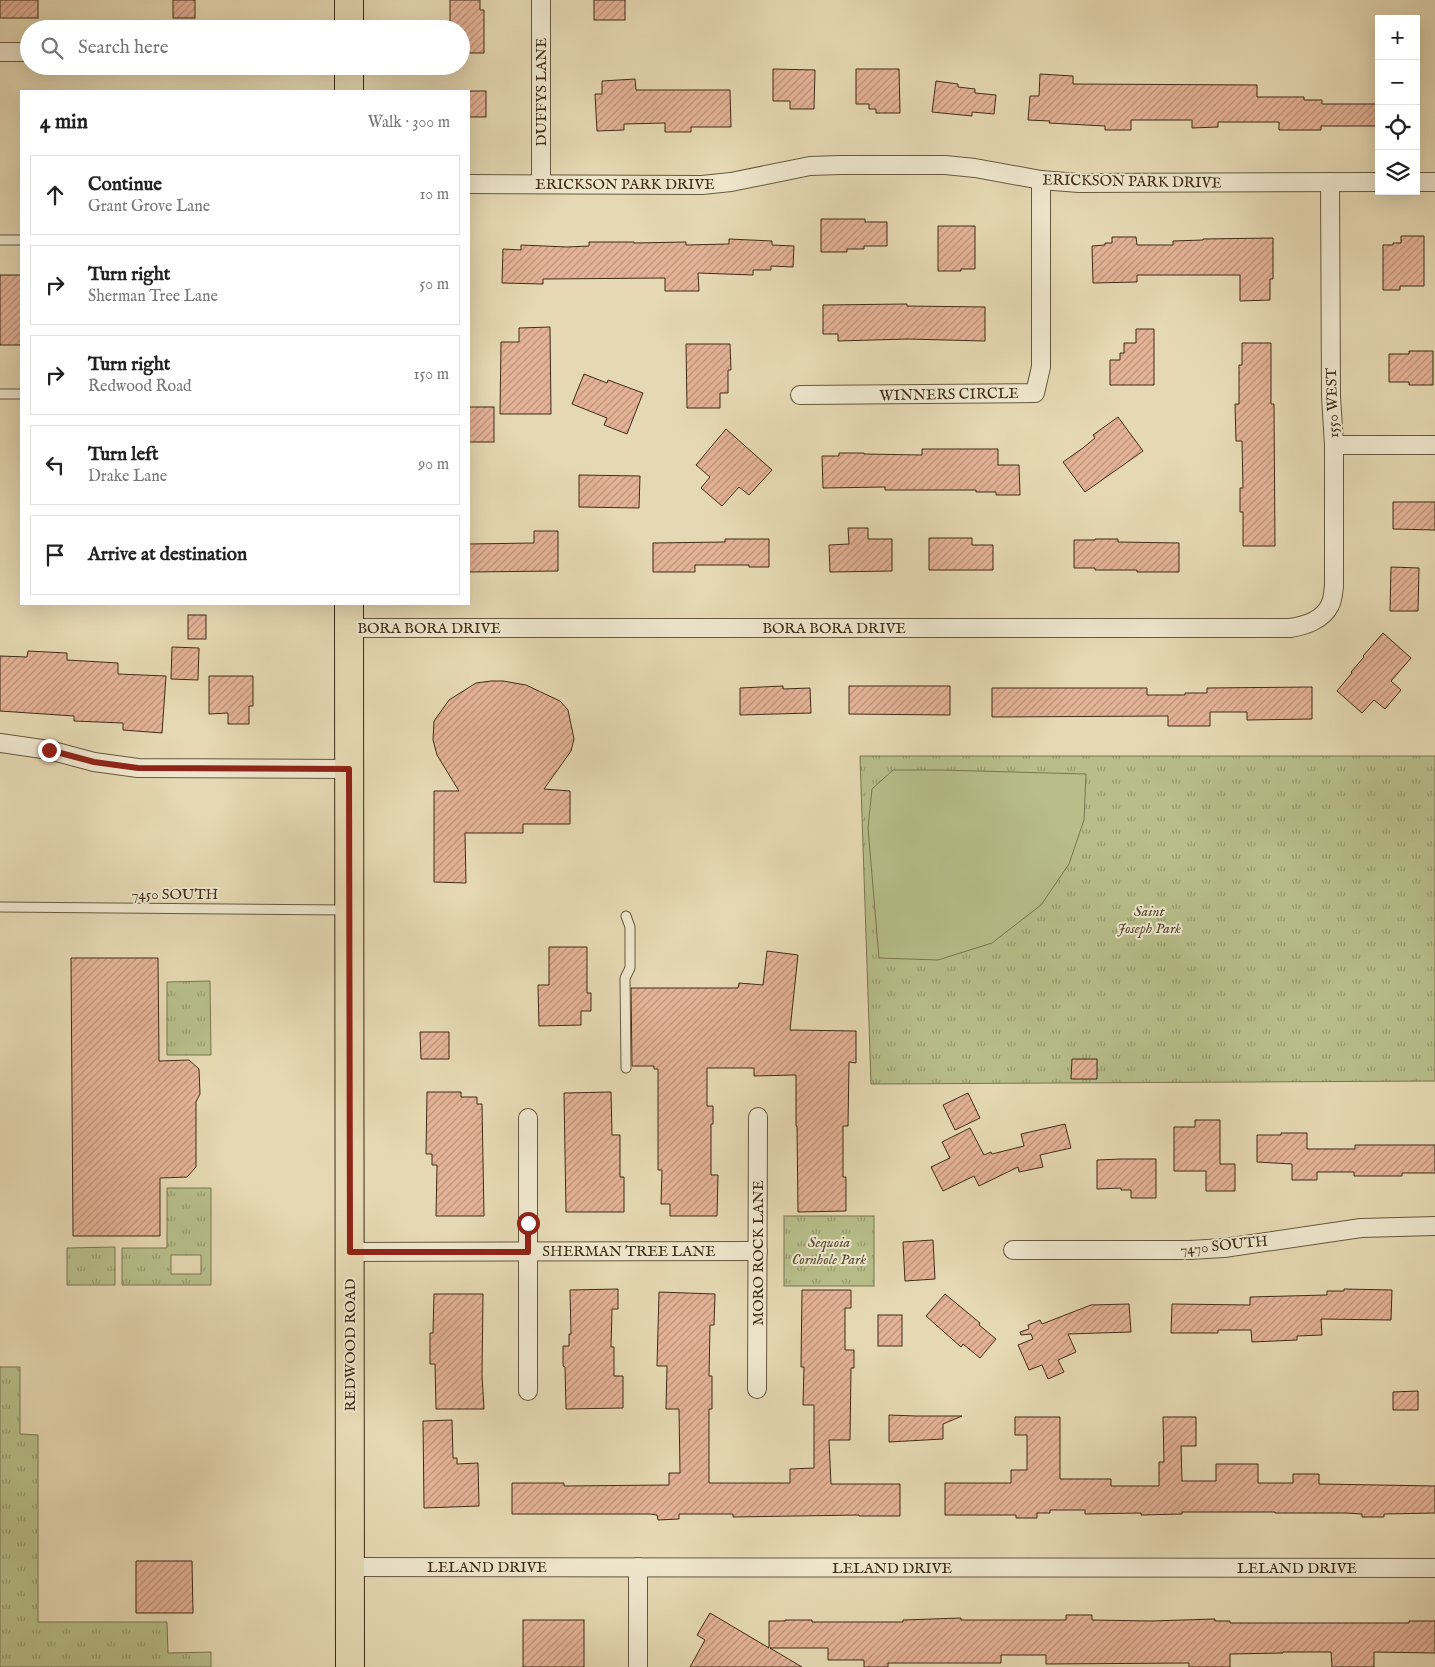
<!DOCTYPE html>
<html lang="en">
<head>
<meta charset="utf-8">
<style>
	:root { --surface:#fff; --page:#f2f2f2; --text:#222; --muted:#767676; --line:#e0e0e0 }
	body { margin:0; font-family:"IM FELL English",serif; background:var(--page); color:var(--text) }
	.controls { position:absolute; right:15px; top:15px; display:grid; overflow:hidden; border-radius:0px; box-shadow:0 5px 20px #0002 }
	.controls button { width:45px; height:45px; display:grid; place-items:center; padding:0; border:0; border-bottom:1px solid var(--line); background:var(--surface); color:var(--text); font:25px sans-serif }
	.stop { position:absolute; width:15px; height:15px; margin:-11px; border:4px solid #8f2418; border-radius:50%; background:#fff }
	.stop.end { background:#8f2418; border-color:#fff; box-shadow:0 1px 5px #0008 }
	.list { margin:0; padding:0; list-style:none }
	h2 { display:flex; justify-content:space-between; align-items:center; height:65px; margin:0; padding:0 20px; font-size:21px }
	h2 small { font-size:16px; font-weight:400; color:var(--muted) }
	.list li { display:grid; grid-template-columns:32px 1fr auto; gap:15px; align-items:center; box-sizing:border-box; height:80px; margin:0 10px 10px; padding:0 10px; border:1px solid var(--line); border-radius:0px }
	.list b { display:block; font-size:19px; white-space:nowrap }
	.list p { margin:0; font-size:16px; white-space:nowrap; color:var(--muted) }
	.list em { font-size:16px; font-style:normal; color:var(--muted) }
	.icon { flex:none; width:28px; height:28px; fill:none; stroke:currentColor; stroke-width:2; stroke-linecap:round; stroke-linejoin:round }
	.map { position:relative; flex:none; width:1435px; height:1667px; overflow:hidden }
	.search { position:absolute; background:var(--surface); box-shadow:0 5px 20px #0002; left:20px; top:20px; width:450px; height:55px; display:flex; align-items:center; gap:12px; box-sizing:border-box; padding:0 18px; border-radius:28px; color:var(--muted); font-size:19px }
	.panel { position:absolute; background:var(--surface); box-shadow:0 5px 20px #0002; left:20px; top:90px; width:450px; height:515px; border-radius:0px }
	.map>svg:first-child { display:block }
	.grass { fill:url(#grass-tufts); stroke:#7b7650; fill-rule:evenodd }
	.garden { fill:#b7be8a; stroke:#7b7650 }
	.building { fill:url(#building-hatch); stroke:#3f2d17 }
	.lines { fill:none; stroke-linecap:round; stroke-linejoin:round }
	.lane-casing { stroke:#68583e; stroke-width:11 }
	.street-casing { stroke:#68583e; stroke-width:20 }
	.primary-casing { stroke:#3f2d17; stroke-width:30 }
	.lane { stroke:#eee6cd; stroke-width:9 }
	.street { stroke:#eee6cd; stroke-width:18 }
	.primary { stroke:#e5d8b2; stroke-width:28 }
	.route { stroke:#8f2418; stroke-width:6 }
	.labels { text-anchor:middle; stroke-width:4; stroke-linejoin:round; paint-order:stroke }
	.street-label { font-size:15px; fill:#3f2d17; stroke:#eee6cd }
	.park-label { font-size:15px; font-style:italic; fill:#574a2e; stroke:#eee6cd }
</style>
</head>
<body>
<div class="map">
<svg width="1435" height="1667" viewBox="0 0 1435 1667">
	<defs>
		<pattern id="grass-tufts" width="24" height="20" patternUnits="userSpaceOnUse" patternTransform="scale(1.25)"><rect width="24" height="20" fill="#b7be8a"/><path d="M3 7l-1-3M5 7V3M7 7l1-3M15 17l-1-3M17 17v-4M19 17l1-3" fill="none" stroke="#969b70"/></pattern>
		<pattern id="building-hatch" width="6" height="6" patternUnits="userSpaceOnUse" patternTransform="scale(1.25)"><rect width="6" height="6" fill="#e4b296"/><path d="M-1 1l2-2M0 6l6-6M5 7l2-2" fill="none" stroke="#ba9179"/></pattern>
	</defs>
	<rect width="100%" height="100%" fill="#e5d8b2"/>
	<filter id="stains"><feTurbulence type="fractalNoise" baseFrequency=".004" numOctaves="4"/><feColorMatrix values="0 0 0 0 .2 0 0 0 0 .09 0 0 0 0 .02 0 0 0 .5 -.17"/></filter>
	<radialGradient id="worn" r=".72"><stop offset=".6" stop-color="#630" stop-opacity="0"/><stop offset="1" stop-color="#630" stop-opacity=".3"/></radialGradient>
	<g class="grass">
		<path d="M860,756h575v325l-564,3z"/>
		<path d="M210,981l1,74h-44v-73z"/>
		<path d="M167,1188h44v97h-89v-37h45zM171,1255h30v19h-30z"/>
		<rect x="784" y="1216" width="90" height="70"/>
		<path d="M115,1247v38h-48v-37z"/>
		<path d="M0,1367h20v67l18,1v187h129l1,31 43,-1v15h-211z"/>
	</g>
	<path class="garden" d="M893,770h48l145,4 -2,46 -15,44 -28,41 -49,38 -54,17 -59,-2 -11,-130 4,-39z"/>
	<g class="building">
		<rect x="0" y="0" width="38" height="18"/>
		<rect x="173" y="0" width="22" height="18"/>
		<path d="M450,0h30v10h4v43h-23v-24h-11z"/>
		<rect x="594" y="0" width="31" height="20"/>
		<path d="M773,69l42,1 -1,39h-24v-8h-17z"/>
		<path d="M856,69h43l1,44h-24v-4h-7v-5h-13z"/>
		<path d="M1040,74l33,2v8l184,1v12h47v3h18v4h57v22h-58v4h-42v-8h-61v5l-26,1v-8h-61v10h-26v-4l-56,-3 1,-2 -22,-1 2,-24h9z"/>
		<path d="M635,79l1,11h94l1,37h-40v5h-26v-9l-41,1v6l-27,1 -2,-37h7v-13z"/>
		<path d="M936,81l22,3v3l17,2v4l21,2 -2,19 -22,-2v4l-40,-4z"/>
		<rect x="469" y="91" width="17" height="26"/>
		<path d="M821,219h44v3h22v24h-23v3h-17v3h-26z"/>
		<path d="M938,226h37v43h-14v2h-23z"/>
		<path d="M1401,236h23v50h-24v4h-17v-45h10v-2h8z"/>
		<path d="M1112,237h24l1,8h36v-4l30,-1v-1l70,-1v41h-3v21l-30,1v-26h-103v7l-44,1 -1,-37 13,-1v-2h7z"/>
		<path d="M729,239l43,2v4l22,1 -1,21 -22,-1v4h-18v5l-55,-2 1,18h-34v-13l-122,1v5l-41,-1 1,-34 18,1v-5l46,2 22,-1v-4h45v1l52,-1v3l43,-1z"/>
		<rect x="0" y="275" width="21" height="70"/>
		<path d="M907,304v2l78,1v34l-77,-2 -70,2v-7h-15v-29z"/>
		<path d="M550,327l1,87h-51l1,-72h18v-14z"/>
		<path d="M1136,329h18v56h-44v-25h10v-7h4v-10h12z"/>
		<path d="M1242,343h29v61h3l1,142h-32v-34h-3v-24h3l-1,-47h-6l-1,-37h4v-39h3z"/>
		<path d="M686,344h44l1,26h-3v23h-8v15h-33z"/>
		<path d="M1409,351h24v34h-24v-3h-20v-28h20z"/>
		<path d="M584,374l23,9 1,-3 35,13 -16,41 -23,-9 3,-7 -35,-14z"/>
		<rect x="469" y="407" width="25" height="35"/>
		<path d="M1118,417l25,34 -58,41 -22,-30 20,-14 12,-10 -2,-3z"/>
		<path d="M726,429l46,41 -23,25 -10,-8 -17,19 -21,-18 9,-11 -14,-12z"/>
		<path d="M922,449h76v16h21l1,30h-24v-3h-20v-2h-91v-3l-62,1 -1,-32h17v-3h25v1l58,1z"/>
		<path d="M579,475l61,1 -1,32 -60,-1z"/>
		<path d="M1393,502h42v28l-42,-1z"/>
		<path d="M848,528h20v11h24v32l-62,1 -1,-27 20,-1z"/>
		<path d="M534,531h24v40l-89,1v-28l65,-1z"/>
		<path d="M929,538h43v7h21v25h-64z"/>
		<path d="M725,539h44v28h-20v-2h-54v7h-42v-29l72,-1z"/>
		<path d="M1095,539h23v3l61,1v29h-42v-2h-42v-2h-21v-28h21z"/>
		<path d="M1391,567l28,1 -1,43h-28z"/>
		<rect x="188" y="615" width="18" height="24"/>
		<path d="M1383,633l28,25 -20,23 10,9 -16,19 -11,-9 -12,13 -25,-22 15,-18 -1,-1 13,-15 -1,-1z"/>
		<path d="M172,647l27,1 -1,32 -27,-1z"/>
		<path d="M28,651l39,2v7l51,3v11l48,2 -4,57 -39,-3v-7l-49,-2v-5l-74,-5v-55l27,1z"/>
		<path d="M209,676h44v30h-4v18h-21v-11l-19,1z"/>
		<path d="M491,681h12l23,4 34,16 8,9 6,29 -3,12 -27,38 26,2v33h-47v9h-58l1,50 -32,-1v-91h25l-22,-36 -4,-15 1,-19 15,-21 27,-17z"/>
		<path d="M783,686v3l27,-1 1,25 -71,2v-27z"/>
		<path d="M849,686h101v29l-101,-1z"/>
		<path d="M1312,687v32l-65,1v-8h-37v14h-42v-10l-176,1v-29h155v7h38v-2h22v-5z"/>
		<path d="M549,947h38v46h4v18h-10v14l-42,1 -1,-41h11z"/>
		<path d="M767,951l31,4 -8,75 66,1v32l-7,-1 -1,64h-5v51h3v34l-48,1 -1,-86h-1v-51l-42,1v-8h-47v38h6v18h-2v51h7l-1,41h-47v-12h-9l1,-34h-4v-101h-4v-3h-22l-1,-78h107l1,-5 24,2z"/>
		<path d="M71,958h87l1,103 30,-1 10,9 1,25 -4,8v65l-9,10 -27,1v58h-87z"/>
		<path d="M420,1032h29v27h-28z"/>
		<path d="M1072,1059h25v20h-26z"/>
		<path d="M427,1092h34v5h16v7h5l2,112h-48l1,-51h-5v-11h-6z"/>
		<path d="M611,1092l1,43h8v42h4v35h-58l-2,-119z"/>
		<path d="M968,1093l12,25 -25,12 -12,-25z"/>
		<path d="M1195,1120h25v44h15v27h-29v-20h-32v-44h21z"/>
		<path d="M1065,1124l6,24 -31,7 3,12 -24,5 -1,-5 -39,19 -5,-10 -31,15 -12,-24 19,-9 -8,-16 28,-14 14,27 7,-3 1,2 32,-8 -3,-12z"/>
		<path d="M1281,1133h26v16h48v-4h80v28h-33v3h-48v-4h-37v8h-25v-16l-35,-2v-27h24z"/>
		<path d="M1121,1159h35v39h-25v-8h-10v-2l-24,1v-29z"/>
		<path d="M933,1240l2,39 -30,2 -2,-39z"/>
		<path d="M618,1289v20h-6l-1,38h3v29h9v32l-57,1 -1,-42 -2,-1v-20h6v-12h2l-1,-44z"/>
		<path d="M1344,1289l48,1 -1,30 -70,-1 1,16 -25,1v4l-45,2 -1,-12h-33v3h-47l1,-29 78,1v-8l77,-2v-4h17z"/>
		<path d="M802,1290h49v18h-6v42h9v18h-3l-1,72h-21l2,44h69v32h-41v-1l-126,2v-3h-54v5l-21,1 -1,-5 -7,-1h-138v-31h52v3l105,-1v-12h11l-1,-64h-13l1,-43h-10l2,-74 56,2 -1,31h-4l-1,51h3v33h-3v74h81v-14l24,-1v-63h-11l1,-38h-3z"/>
		<path d="M434,1294h49l-1,81 2,34h-48l-1,-45h-5v-31h3z"/>
		<path d="M945,1294l35,29 -1,2 17,14 -16,19 -17,-14 -2,3 -35,-31z"/>
		<path d="M1129,1304l2,28 -63,2 8,18 -18,8 6,12 -16,7 -6,-14 -13,5 -11,-25 15,-6 -2,-5 -10,1 -1,-3 9,-3 -1,-4 12,-5 2,4 49,-19z"/>
		<rect x="878" y="1315" width="24" height="31"/>
		<path d="M1418,1391v19h-25v-18z"/>
		<path d="M889,1415l27,1h46l-19,8v15l-54,3z"/>
		<path d="M1015,1417h45v62h51v7h48v-24h5l-1,-45h33v29h-15l1,35h34v-17h42v19h35v-9h26v10l116,2v27l-51,1v3h-22v-3l-16,-1h-71v-1h-93v2l-41,1v-2l-56,1v-4h-35v3h-13v5h-21v-3h-71v-32h66v-13h16v-35h-12z"/>
		<path d="M452,1420l1,38h4v6l21,-1 1,43 -55,2 -1,-87z"/>
		<path d="M136,1561h56l1,52h-57z"/>
		<path d="M710,1613l59,35v-27h16v-1h27v2h91v-2l58,-2v2h105v-5h26v5l59,1 64,-2v2h15v2h179v-2h26v32l-61,-1v15h-42l-1,-15h-48v1l-53,1v13h-41v-4l-143,1v-9h-45v8h-113v4h-24v-7h-36v-12h-58l32,19h-112l15,-27 -8,-5z"/>
		<rect x="523" y="1620" width="61" height="47"/>
	</g>
	<g class="lines">
		<defs>
			<g id="lane">
				<path d="M0,240h21"/>
				<path d="M0,394h21"/>
				<path d="M0,907l347,3"/>
				<path d="M626,916l4,11v41l-5,10 1,90"/>
			</g>
			<g id="street">
				<path d="M0,52h29"/>
				<path d="M1416,182h19"/>
				<path d="M469,184l233,1 29,-3 79,-16 30,-1h105l30,3 66,12 38,3 300,-1"/>
				<path d="M541,184v-184"/>
				<path d="M800,395l235,-2 6,-26v-187"/>
				<path d="M1334,445h101"/>
				<path d="M349,628h941c14,-2 33,-8 40,-23 3,-5 3,-13 4,-19v-141l-3,-49 -1,-214"/>
				<path d="M0,743l49,7 45,12 44,6 211,1"/>
				<path d="M1013,1250h177l34,-2 137,-20 74,-2"/>
				<path d="M350,1252l408,-1"/>
				<path d="M757,1389l1,-272"/>
				<path d="M528,1391v-273"/>
				<path d="M350,1567l1085,1"/>
				<path d="M638,1567v100"/>
			</g>
			<g id="primary">
				<path d="M349,0v29"/>
				<path d="M349,66v25"/>
				<path d="M349,604l1,1063"/>
			</g>
		</defs>
		<use href="#lane" class="lane-casing"/>
		<use href="#street" class="street-casing"/>
		<use href="#primary" class="primary-casing"/>
		<use href="#lane" class="lane"/>
		<use href="#street" class="street"/>
		<use href="#primary" class="primary"/>
	</g>
	<g class="lines">
		<path class="route" d="M49,750l45,12 44,6 211,1 1,483h178v-29"/>
	</g>
	<g class="labels">
		<g class="street-label">
			<text transform="translate(541 92) rotate(-90)" y="5">DUFFYS LANE</text>
			<text transform="translate(1132 181) rotate(1)" y="5">ERICKSON PARK DRIVE</text>
			<text x="625" y="189">ERICKSON PARK DRIVE</text>
			<text transform="translate(949 394) rotate(-1)" y="5">WINNERS CIRCLE</text>
			<text transform="translate(1332 403) rotate(-92)" y="5">1550 WEST</text>
			<text x="429" y="633">BORA BORA DRIVE</text>
			<text x="834" y="633">BORA BORA DRIVE</text>
			<text x="175" y="899">7450 SOUTH</text>
			<text transform="translate(1224 1245) rotate(-6)" y="5">7470 SOUTH</text>
			<text x="629" y="1256">SHERMAN TREE LANE</text>
			<text transform="translate(758 1253) rotate(-90)" y="5">MORO ROCK LANE</text>
			<text transform="translate(350 1345) rotate(-90)" y="5">REDWOOD ROAD</text>
			<text x="487" y="1572">LELAND DRIVE</text>
			<text x="892" y="1573">LELAND DRIVE</text>
			<text x="1297" y="1573">LELAND DRIVE</text>
		</g>
		<g class="park-label">
			<text x="1149" y="916">Saint<tspan x="1149" dy="17">Joseph Park</tspan></text>
			<text x="829" y="1247">Sequoia<tspan x="829" dy="17">Cornhole Park</tspan></text>
		</g>
	</g>
	<rect width="100%" height="100%" filter="url(#stains)"/>
	<rect width="100%" height="100%" fill="url(#worn)"/>
</svg>
<div class="controls">
<button>+</button>
<button>−</button>
<button><svg class="icon" aria-label="locate" viewBox="0 0 24 24"><circle cx="12" cy="12" r="6"/><path d="M12 2v4M12 18v4M2 12h4M18 12h4"/></svg></button>
<button><svg class="icon" aria-label="layers" viewBox="0 0 24 24"><path d="M12 4l9 5-9 5-9-5zM3 14l9 5 9-5"/></svg></button>
</div>
<div class="stop" style="left:528px;top:1223px"></div>
<div class="stop end" style="left:49px;top:750px"></div>
<div class="search"><svg class="icon" aria-label="search" viewBox="0 0 24 24"><circle cx="10" cy="10" r="6"/><path d="M15 15l6 6"/></svg>Search here</div>
<section class="panel">
<h2>4 min<small>Walk · 300 m</small></h2>
<ul class="list">
<li><svg class="icon" aria-label="ahead" viewBox="0 0 24 24"><path d="M12 20V5M6 11l6-6 6 6"/></svg><div><b>Continue</b><p>Grant Grove Lane</p></div><em>10 m</em></li>
<li><svg class="icon" aria-label="right" viewBox="0 0 24 24"><path d="M7 20v-9h11M14 6l5 5-5 5"/></svg><div><b>Turn right</b><p>Sherman Tree Lane</p></div><em>50 m</em></li>
<li><svg class="icon" aria-label="right" viewBox="0 0 24 24"><path d="M7 20v-9h11M14 6l5 5-5 5"/></svg><div><b>Turn right</b><p>Redwood Road</p></div><em>150 m</em></li>
<li><svg class="icon" aria-label="left" viewBox="0 0 24 24"><path d="M17 20v-9H6M10 6l-5 5 5 5"/></svg><div><b>Turn left</b><p>Drake Lane</p></div><em>90 m</em></li>
<li><svg class="icon" aria-label="arrive" viewBox="0 0 24 24"><path d="M6 21V4h12l-3 4 3 4H6"/></svg><div><b>Arrive at destination</b></div></li>
</ul>
</section>
</div>
</body>
</html>
